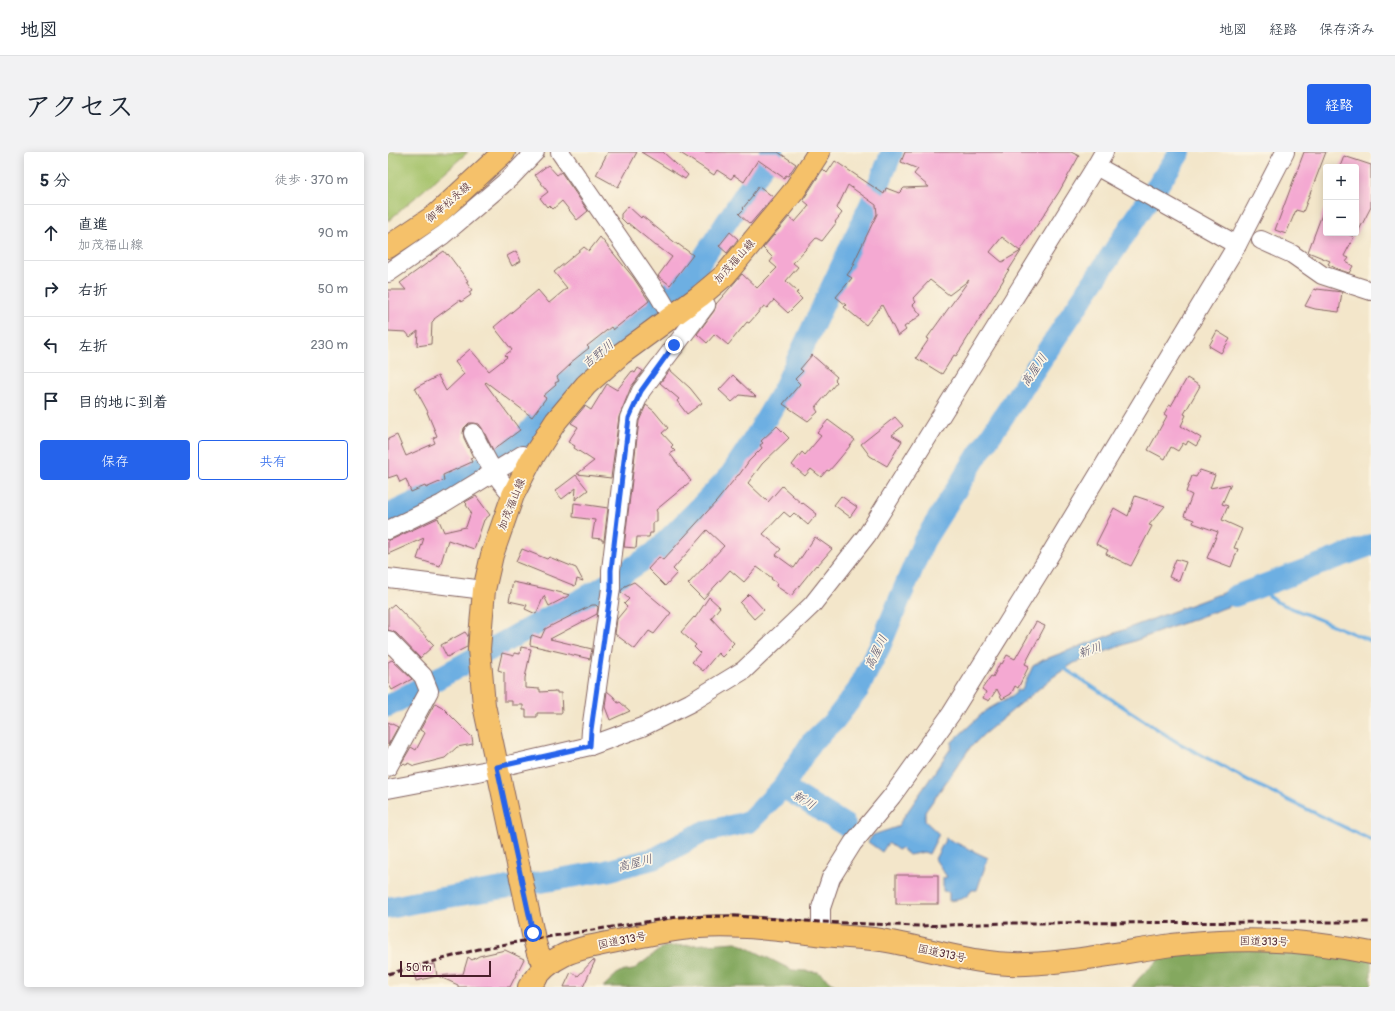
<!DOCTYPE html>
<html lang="ja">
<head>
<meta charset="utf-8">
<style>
	:root { --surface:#fff; --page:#f2f2f3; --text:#1f2937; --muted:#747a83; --line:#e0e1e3; --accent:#2563eb }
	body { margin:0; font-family:Pangolin,"Klee One",sans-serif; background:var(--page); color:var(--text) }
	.controls { position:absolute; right:12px; top:12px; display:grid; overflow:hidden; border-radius:4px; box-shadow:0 2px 10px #0003 }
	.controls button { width:36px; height:36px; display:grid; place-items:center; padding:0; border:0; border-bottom:1px solid var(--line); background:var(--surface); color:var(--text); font:20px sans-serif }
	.scale { position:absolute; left:12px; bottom:10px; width:91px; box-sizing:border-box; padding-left:4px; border:2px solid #4a1f2b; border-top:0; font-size:11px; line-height:14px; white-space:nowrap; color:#4a1f2b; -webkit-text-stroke:3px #fcf5e5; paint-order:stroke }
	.stop { position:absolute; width:12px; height:12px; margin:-9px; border:3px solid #2563eb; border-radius:50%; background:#fff }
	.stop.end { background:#2563eb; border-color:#fff; box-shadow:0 1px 4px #0008 }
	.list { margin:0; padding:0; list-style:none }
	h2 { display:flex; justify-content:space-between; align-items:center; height:52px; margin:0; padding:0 16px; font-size:17px }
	h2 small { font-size:13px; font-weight:400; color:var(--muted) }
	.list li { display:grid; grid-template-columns:26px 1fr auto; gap:12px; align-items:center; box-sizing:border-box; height:56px; padding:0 16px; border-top:1px solid var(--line) }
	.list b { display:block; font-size:15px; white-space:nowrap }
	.list p { margin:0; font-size:13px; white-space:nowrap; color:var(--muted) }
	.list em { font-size:13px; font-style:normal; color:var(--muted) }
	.actions { display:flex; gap:8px; padding:12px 16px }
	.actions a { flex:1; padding:9px 0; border:1px solid var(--accent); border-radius:4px; text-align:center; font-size:14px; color:var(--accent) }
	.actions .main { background:var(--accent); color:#fff }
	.icon { flex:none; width:22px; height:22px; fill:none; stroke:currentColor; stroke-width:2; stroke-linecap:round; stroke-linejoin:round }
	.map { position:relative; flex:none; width:983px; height:835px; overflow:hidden; border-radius:4px }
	header { display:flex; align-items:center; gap:24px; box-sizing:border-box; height:56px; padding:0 20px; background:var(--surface); border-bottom:1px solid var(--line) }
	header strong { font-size:19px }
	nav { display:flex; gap:22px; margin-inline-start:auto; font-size:14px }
	.intro { display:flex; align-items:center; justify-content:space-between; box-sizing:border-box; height:96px; padding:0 24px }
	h1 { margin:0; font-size:28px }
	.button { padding:10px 18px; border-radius:4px; background:var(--accent); color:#fff; font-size:14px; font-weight:700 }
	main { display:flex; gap:24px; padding:0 24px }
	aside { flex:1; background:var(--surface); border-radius:4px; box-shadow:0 2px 10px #0003 }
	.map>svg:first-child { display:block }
	.green { fill:#a5c26a; stroke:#78704a }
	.forest { fill:#84a85e; stroke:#676444 }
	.water { fill:#6dafe2; stroke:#5c6786 }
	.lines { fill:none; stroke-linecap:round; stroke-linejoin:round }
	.stream { stroke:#6dafe2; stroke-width:3.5 }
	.river { stroke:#6dafe2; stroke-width:22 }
	.building { fill:#f4a9d2 }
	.minor-casing { stroke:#856563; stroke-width:20 }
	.major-casing { stroke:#856563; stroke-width:24 }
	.highway-casing { stroke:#856563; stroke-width:24 }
	.minor { stroke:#fff; stroke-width:18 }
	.major { stroke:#f5c16b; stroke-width:22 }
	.highway { stroke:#f5c16b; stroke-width:22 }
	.rail { stroke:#4a1f2b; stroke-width:3; stroke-dasharray:6 3; stroke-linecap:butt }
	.route { stroke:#2563eb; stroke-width:5 }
	.labels { text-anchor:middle; stroke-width:3.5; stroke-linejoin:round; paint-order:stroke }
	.street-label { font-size:11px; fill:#4a1f2b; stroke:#fcf5e5 }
	.water-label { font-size:12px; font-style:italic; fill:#56516b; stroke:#fcf5e5 }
</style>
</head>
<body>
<header>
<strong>地図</strong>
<nav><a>地図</a><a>経路</a><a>保存済み</a></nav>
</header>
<div class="intro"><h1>アクセス</h1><a class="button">経路</a></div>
<main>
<aside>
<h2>5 分<small>徒歩 · 370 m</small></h2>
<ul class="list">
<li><svg class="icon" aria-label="ahead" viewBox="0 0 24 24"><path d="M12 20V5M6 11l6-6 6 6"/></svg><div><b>直進</b><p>加茂福山線</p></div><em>90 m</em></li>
<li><svg class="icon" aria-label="right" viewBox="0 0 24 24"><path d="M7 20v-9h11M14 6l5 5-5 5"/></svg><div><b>右折</b></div><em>50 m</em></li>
<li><svg class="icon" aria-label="left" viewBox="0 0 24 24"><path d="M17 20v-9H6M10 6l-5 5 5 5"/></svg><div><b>左折</b></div><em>230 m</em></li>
<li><svg class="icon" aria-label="arrive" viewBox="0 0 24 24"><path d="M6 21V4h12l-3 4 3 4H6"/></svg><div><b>目的地に到着</b></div></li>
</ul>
<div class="actions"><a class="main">保存</a><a>共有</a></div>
</aside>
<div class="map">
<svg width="983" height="835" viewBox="0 0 983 835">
	<rect width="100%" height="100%" fill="#fcf5e5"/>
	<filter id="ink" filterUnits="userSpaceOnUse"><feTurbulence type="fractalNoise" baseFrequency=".025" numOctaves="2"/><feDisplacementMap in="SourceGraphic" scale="8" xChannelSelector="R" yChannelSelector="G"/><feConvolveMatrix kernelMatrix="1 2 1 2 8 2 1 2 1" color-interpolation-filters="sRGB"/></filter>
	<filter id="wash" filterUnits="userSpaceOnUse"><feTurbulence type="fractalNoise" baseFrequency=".012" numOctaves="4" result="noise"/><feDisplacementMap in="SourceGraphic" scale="16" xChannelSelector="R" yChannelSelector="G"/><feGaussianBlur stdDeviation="0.9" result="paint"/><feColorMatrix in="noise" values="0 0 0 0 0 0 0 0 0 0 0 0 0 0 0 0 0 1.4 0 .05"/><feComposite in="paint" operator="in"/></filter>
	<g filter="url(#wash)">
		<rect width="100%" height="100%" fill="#f3e6ca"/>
		<path class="green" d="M0,0h80l-80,69z"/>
		<g class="forest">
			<path d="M348,790l56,28 26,2 19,15h-234l16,-15 14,-2 30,-23z"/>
			<path d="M854,792l129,14v29h-239l8,-10 24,-22z"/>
		</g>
		<g class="water">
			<path d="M872,427l5,14 -191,70 -21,14 -69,57 -15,15 -44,63v9l14,13 -10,20 -5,-2 -15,3 -8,-7 -3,2 -10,-7 -6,9 -14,-10 5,-7 24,-8 54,-79 1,-6 33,-31 30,-17 2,-4 4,1 12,-25 10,-6z"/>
			<path d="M558,686l42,20 -11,32h-5c-7,10 -11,9 -23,11v-9l-6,-1v-13l4,-1 -12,-18z"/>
		</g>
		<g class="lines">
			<g class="stream">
				<path d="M876,433l5,11 8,6 94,39"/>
				<path d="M674,515l115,75 80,43 114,55"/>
			</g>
			<g class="river">
				<path d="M0,363l55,-26 57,-33 25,-20 23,-27 27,-37 77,-62 46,-44 74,-114"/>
				<path d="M847,444l136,-51"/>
				<path d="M0,554l212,-117 54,-36 44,-44 33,-35 28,-43 25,-43 87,-185 21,-51"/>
				<path d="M395,635l62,38"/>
				<path d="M0,756l29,-6 130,-21 59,-10 50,-13 47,-26 46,-10 34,-35 28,-44 23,-22 24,-31 22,-44 44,-105 55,-88 201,-301"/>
			</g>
		</g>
		<g id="blocks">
			<g class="building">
				<path d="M220,0h29l-19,35 -22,-12z"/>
				<path d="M253,0h22l25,23 -3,4z"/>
				<path d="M291,0h99l18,12 -8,12 -2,-1 -2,3 -26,-18 -14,22 -10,-7 -3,4 -14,-9 -3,5z"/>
				<path d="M517,0h166l8,4 -20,36 -39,59 -18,-14 -12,15 12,10 19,-11 -18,28h1l-42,68 -6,9 -2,-1 -12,19 -26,-16 13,-19 -2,-1 42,-58 -20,15 -19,-15 -17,18 3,4 -3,3 8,10 -17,12 2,3 -8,6 -16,-31 -16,20 -22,-18 2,-2 -10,-8 16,-19 -5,-3 8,-11h-2l24,-50 -1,-9 -28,-20 -11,23 5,5 -7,9 1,1 -14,18 -6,-3 -23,25 5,4 -12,14 12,11 -2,1 6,6 -14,14 -14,-13 -7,8 -3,-2 -15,17 -2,-1 -19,23 -13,-11 -8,9 -10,-9 17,-23 2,-7 26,-30 15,14 20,-20 -7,-6 3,-4 -10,-10 26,-31 6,5 13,-15 1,-2 -6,-5 20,-31 4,4 8,-12 49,33 2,-6 13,5 5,-5 25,-1 -15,-13 4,-5 -17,-7z"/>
				<path d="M916,0h22l-23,60 -7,-2 -10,24 -11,-4z"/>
				<path d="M956,4l27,9v42l-15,29v-69h-16z"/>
				<path d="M160,13l9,10 4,-3 27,39 -11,9 -15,-19 -9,8 -4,-4 -2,2 -7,-9 8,-6 -13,-17z"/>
				<path d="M371,34l14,11 -23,27 -11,-10 5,-5 -1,-1 10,-12 -1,-1z"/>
				<path d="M240,54l13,12 1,-2 36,29v-1l15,11 -23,30 -12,-9 14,-19 -15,-11h-1l-28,-23 -1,1 -6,-6v-4z"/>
				<path d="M936,57h2v24h20l8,4 -10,19 5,2 -3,4 7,4 -4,7 -12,-4 -9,-5 2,-3 -22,-9z"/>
				<path d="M342,80l8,7 -11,14 -8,-7z"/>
				<path d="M212,85l33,40 16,24 -36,29 -2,-3 -24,19 2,2 -19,15 1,1 -14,13 2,4 -4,2 1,2 -13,11 3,2 -14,19 -46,-35 -1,1 35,47 -27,20 -11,-22 -3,-4 -5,-1h-5l-5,5 -1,5 1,5 9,19 -3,1 2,4 -29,13 1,5 -18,8 -1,-2 -14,6 -5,-13 -6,3 -3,-7 -9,3v-39l9,-4 9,21 29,-13 -2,-5 4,-2 -10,-24h1l-13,-24 23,-12 8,15 18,-17 -9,-12 15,-13 19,22 18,-14 -2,-2 7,-5 -18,-23 44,-37 11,13 18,-15 -13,-16 30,-25 5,4z"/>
				<path d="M56,99l3,4 1,-1 20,27 -2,1 6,8 -3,2 2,3 -10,7 -1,-2 -26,19v1l-2,2 -1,22 -14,2 1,-15 -8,6 -4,-5 -18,-1v-41h18l-6,-7z"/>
				<path d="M128,99l5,10 -9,5 -5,-10z"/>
				<path d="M926,137l3,1v-1l25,3 -3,20 -24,-3 -10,-3z"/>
				<path d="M829,179l13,8 -9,14 -12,-7z"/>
				<path d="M424,203l25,22 -2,3 2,2 -21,25v2l2,3 -10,9 -25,-17 17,-20 -5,-5 8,-8 -3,-2z"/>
				<path d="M250,216l5,3 -12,16 -12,30 -8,61 -34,-4 17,-13 -20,-13 1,-2 -7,-4 10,-15 -7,-4 14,-17 6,4 16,-26 10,6 15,-19 3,2z"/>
				<path d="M282,218l20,18 12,15 -15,11 -10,-13 2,-2 -19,-16z"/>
				<path d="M345,223l4,4 19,18 -16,-2 -8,7 -13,-12z"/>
				<path d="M799,226l13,8 -16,28 2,1 -5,11 20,12 -5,8 -8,-5 -2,4 -3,-2 -5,8 -7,-4 -6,12 -17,-9 19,-34 -3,-2 5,-9 2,1z"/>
				<path d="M258,253l8,6 14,17 -6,5 11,12 -2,2 4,4 -5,3 21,27 -35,29 1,2v10h-4v11h-3l-1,4h-12l-1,11 -12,-1 15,-126z"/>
				<path d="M507,265l8,9 -11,9 10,6 -15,25 -17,-10 -9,-12z"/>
				<path d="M440,268l27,20 -19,23 -7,8 -2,-1 -6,7 -10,-8 -6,7 -13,-11 10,-13 3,3 16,-19 -4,-3z"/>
				<path d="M389,274l12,12 -27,26 -14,19 20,19 14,-16 20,18 1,-1 14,11 -9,11 -14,-12 -4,4 -6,-5 -21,22 18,15 -5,6 18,13 21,-31 17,12 -15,17 -1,-1 -25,31 -15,-10 1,-3 -6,-4 1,-1 -15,-11 -13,15 -14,-12 -27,29 -15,-15 36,-38 -17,-16 -34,39 4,4 -12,13 -17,-17 11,-12 4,3 53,-58 22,-27h1l10,-14 13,-13 -2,-3 3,-2 -2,-2z"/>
				<path d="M812,318l15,5 -5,13 21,-4 -9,20 6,2 -6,14 20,9 -8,19 4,1 -7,18 -24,-9 11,-26 -25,-9 1,-3 -10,-4 8,-21 -6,-3 6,-16 4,1z"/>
				<path d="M188,323l12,15 -13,10 1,-12 -14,11 -7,-8z"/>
				<path d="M88,344l14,19 -6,5 -10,29 -26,-9 -8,26 -23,-7 7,-21 -36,16v-14l5,-1 45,-21 6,14 22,-5 5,-15 -5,-7 1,-1 -2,-2z"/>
				<path d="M453,344l16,11 -7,10 -16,-12z"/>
				<path d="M747,344l30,10 -16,19 3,1 -21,40 -25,-12 2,-4 -12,-6 18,-36 14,8z"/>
				<path d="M186,351l34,5 -4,33h-2v-2l-10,-1 3,-18 -22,-3z"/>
				<path d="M134,397l25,10 2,-2 27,11 7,13 -6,-2 -2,7 -59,-24z"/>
				<path d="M788,407l10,3 -7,19 -10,-4z"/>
				<path d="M125,430l33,7 24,6 -21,11 -5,-10 -8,18 -11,-5 2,-4 -18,-4z"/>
				<path d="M246,430l37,31 -17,21 -5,-3 -14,18 -20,-15 2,-15 10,-12 -3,-3 5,-5 -8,-7v-1l4,-5z"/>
				<path d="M361,442l15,16 -10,9 -14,-16z"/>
				<path d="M321,445l11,10 -9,11 23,25 -3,3 1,1 -10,10 -4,-4 -15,18 -11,-9 8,-9 -6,-6 2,-2 -15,-13 13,-15 1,1z"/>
				<path d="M6,452l40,41 -14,13 -24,-25 -8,-3v-21z"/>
				<path d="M204,453h4l2,2 -1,7 -47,25 42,10 -2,10 -60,-14 1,-9 1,-1 9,3 4,-9z"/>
				<path d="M648,470l9,4 -20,38 4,2 -11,22 -3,-2 -4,8 -9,5 -5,-10 -8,12 -6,-3 3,-6 -4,-3 9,-13 2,1 7,-14 2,1 5,-9 8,4z"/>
				<path d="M77,480l3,4 -1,11 -20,10 -6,-12z"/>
				<path d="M133,495l10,2 -6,29v10l15,1v3l17,-1v2h4l1,20h-25v4h-11v-7h-3v-5h-11v-4h-8v-29l-6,-2 4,-17 12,3v-3l6,1z"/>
				<path d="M4,508l20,19 -20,11 -4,-7v-21z"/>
				<path d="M219,539l7,6 4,6 2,-1 10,9 -20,9 -5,-13z"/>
				<path d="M47,551l7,4 30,30 1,7 -16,3 -12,11 -31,8 -6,-3 -1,2 -3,-2 -2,2 -1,-1 10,-17 5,3 9,-17 -5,-3z"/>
				<path d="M0,570l10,5 -10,18z"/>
				<rect x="508" y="723" width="42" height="29"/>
				<path d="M117,798l19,9 -14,28h-52v-2l-20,-9 25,-2 5,-17 4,3 7,-4z"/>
				<path d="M205,808l2,1 -12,26h-19l7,-15 7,4z"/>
				<path d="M47,812l2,12 -21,5 -2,-13z"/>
			</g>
		</g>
	</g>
	<g filter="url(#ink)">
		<use href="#blocks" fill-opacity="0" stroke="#856563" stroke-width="1"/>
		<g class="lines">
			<defs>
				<g id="minor">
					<path d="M172,0l99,144 12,20"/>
					<path d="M708,14l141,79"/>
					<path d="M873,88l31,14 30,21 49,16"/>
					<path d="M0,121l55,-38 67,-57 25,-26"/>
					<path d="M85,281c11,22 22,45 40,62"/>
					<path d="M0,378l54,-26 80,-49 9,5"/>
					<path d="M0,426l96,12"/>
					<path d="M0,488l35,36 6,15 -41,76"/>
					<path d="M202,594l1,-16 20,-142v-18l18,-152 12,-27 65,-86 -6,-9"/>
					<path d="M0,637l95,-18 107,-25 52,-19 48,-24 54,-33 68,-65 55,-70 229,-369 8,-14"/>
					<path d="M433,783v-27l10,-30 22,-35 39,-47 59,-82 94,-151 192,-318 48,-93"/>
				</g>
				<g id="major">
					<path d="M0,95l48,-32 68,-63"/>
					<path d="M159,813l-9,-12 -4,-14 -50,-234 -5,-56 5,-59 8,-35 21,-60 18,-35 25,-39 30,-36 35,-31 79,-58 25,-21 69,-84 25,-39"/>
				</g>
				<path id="highway" d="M141,835c23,-37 54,-39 93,-47 26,-5 51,-11 77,-13 39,-3 78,3 117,7 21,3 43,3 65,6 48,8 96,26 145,24 49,-2 98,-12 146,-19 66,-8 134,-6 199,8"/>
			</defs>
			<use href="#minor" class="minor-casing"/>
			<use href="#major" class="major-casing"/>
			<use href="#highway" class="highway-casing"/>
			<use href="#minor" class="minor"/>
			<use href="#major" class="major"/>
			<use href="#highway" class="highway"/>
			<path class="rail" d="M0,822l91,-25 55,-10 143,-22 58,-1 85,6 99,4 92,-3 360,-1"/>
		</g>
	</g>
	<g class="lines" filter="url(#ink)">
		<path class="route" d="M145,781l-36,-166 93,-21 1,-16 20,-142v-18l18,-152 12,-27 33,-46"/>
	</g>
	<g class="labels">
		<g class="street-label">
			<text transform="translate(60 50) rotate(-41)" y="4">御幸松永線</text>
			<text transform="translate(346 109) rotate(-48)" y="4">加茂福山線</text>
			<text transform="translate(123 352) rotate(-68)" y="4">加茂福山線</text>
			<text transform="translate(234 788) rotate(-11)" y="4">国道313号</text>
			<text transform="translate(876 789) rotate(1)" y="4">国道313号</text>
			<text transform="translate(554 801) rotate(12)" y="4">国道313号</text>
		</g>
		<g class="water-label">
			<text transform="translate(210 202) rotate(-39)" y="4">吉野川</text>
			<text transform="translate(646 218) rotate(-56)" y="4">高屋川</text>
			<text transform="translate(702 498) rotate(-20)" y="4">新川</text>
			<text transform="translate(488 500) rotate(-64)" y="4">高屋川</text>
			<text transform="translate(416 648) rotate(31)" y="4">新川</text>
			<text transform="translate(247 711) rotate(-15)" y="4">高屋川</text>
		</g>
	</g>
</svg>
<div class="controls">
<button>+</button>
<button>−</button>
</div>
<div class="scale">50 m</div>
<div class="stop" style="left:145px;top:781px"></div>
<div class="stop end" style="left:286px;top:193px"></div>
</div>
</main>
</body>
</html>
